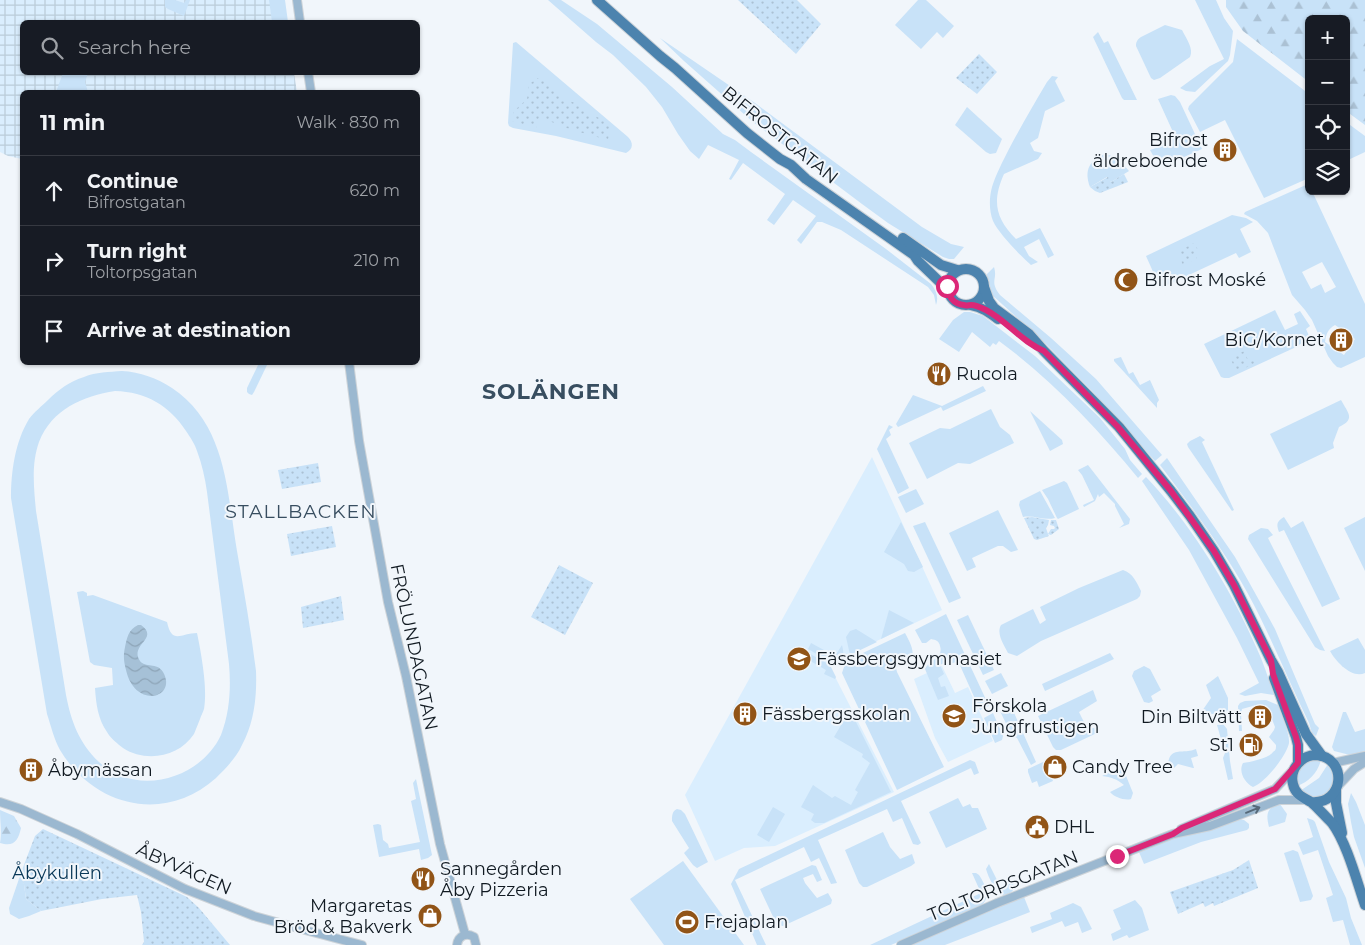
<!DOCTYPE html>
<html lang="en">
<head>
<meta charset="utf-8">
<style>
	:root { --surface:#171b24; --page:#242831; --text:#f1f3f6; --muted:#9ea1a6; --line:#363941 }
	body { margin:0; font-family:Montserrat,sans-serif; background:var(--page); color:var(--text) }
	.controls { position:absolute; right:15px; top:15px; display:grid; overflow:hidden; border-radius:8px; box-shadow:0 1px 4px #0004 }
	.controls button { width:45px; height:45px; display:grid; place-items:center; padding:0; border:0; border-bottom:1px solid var(--line); background:var(--surface); color:var(--text); font:25px sans-serif }
	.stop { position:absolute; width:15px; height:15px; margin:-11px; border:4px solid #db2777; border-radius:50%; background:#fff }
	.stop.end { background:#db2777; border-color:#fff; box-shadow:0 1px 5px #0008 }
	.list { margin:0; padding:0; list-style:none }
	h2 { display:flex; justify-content:space-between; align-items:center; height:65px; margin:0; padding:0 20px; font-size:21px }
	h2 small { font-size:16px; font-weight:400; color:var(--muted) }
	.list li { display:grid; grid-template-columns:32px 1fr auto; gap:15px; align-items:center; box-sizing:border-box; height:70px; padding:0 20px; border-top:1px solid var(--line) }
	.list b { display:block; font-size:19px; white-space:nowrap }
	.list p { margin:0; font-size:16px; white-space:nowrap; color:var(--muted) }
	.list em { font-size:16px; font-style:normal; color:var(--muted) }
	.icon { flex:none; width:28px; height:28px; fill:none; stroke:currentColor; stroke-width:2; stroke-linecap:round; stroke-linejoin:round }
	.map { position:relative; flex:none; width:1365px; height:945px; overflow:hidden }
	.search { position:absolute; background:var(--surface); box-shadow:0 1px 4px #0004; left:20px; top:20px; width:400px; height:55px; display:flex; align-items:center; gap:12px; box-sizing:border-box; padding:0 18px; border-radius:8px; color:var(--muted); font-size:19px }
	.panel { position:absolute; background:var(--surface); box-shadow:0 1px 4px #0004; left:20px; top:90px; width:400px; height:275px; border-radius:8px }
	.map>svg:first-child { display:block }
	.built { fill:#daeefe }
	.industrial { fill:url(#industrial-grid) }
	.grass { fill:#c8e2f8; fill-rule:evenodd }
	.forest { fill:url(#forest-firs) }
	.park { fill:url(#park-dots) }
	.water { fill:url(#water-waves) }
	.lines { fill:none; stroke-linecap:round; stroke-linejoin:round }
	.minor-casing { stroke:#cdd3d8; stroke-width:10 }
	.major-casing { stroke:#cdd3d8; stroke-width:12 }
	.minor { stroke:#9bb8d0; stroke-width:8 }
	.major { stroke:#4c83ae; stroke-width:10 }
	.oneway { stroke:#566979 }
	.route { stroke:#db2777; stroke-width:6 }
	.labels { text-anchor:middle; stroke-width:4; stroke-linejoin:round; paint-order:stroke }
	.street-label { font-size:18px; fill:#111a22; stroke:#f1f6fb }
	.poi-label { font-size:18px; fill:#111a22; stroke:#f1f6fb; text-anchor:start }
	.park-label { font-size:18px; fill:#093858; stroke:#f1f6fb }
	.neighbourhood-label { font-size:19px; letter-spacing:1px; fill:#384e60; stroke:#f1f6fb }
	.district-label { font-size:22px; font-weight:bold; letter-spacing:1px; fill:#384e60; stroke:#f1f6fb }
</style>
</head>
<body>
<div class="map">
<svg width="1365" height="945" viewBox="0 0 1365 945">
	<defs>
		<pattern id="industrial-grid" width="8" height="8" patternUnits="userSpaceOnUse" patternTransform="scale(1.25)"><rect width="8" height="8" fill="#daeefe"/><path d="M0 4h8M4 0v8" fill="none" stroke="#baccd9"/></pattern>
		<pattern id="forest-firs" width="22" height="20" patternUnits="userSpaceOnUse" patternTransform="scale(1.25)"><rect width="22" height="20" fill="#c8e2f8"/><path d="M5 1l3.5 6h-7zM16 11l3.5 6h-7z" fill="#abc1d4"/></pattern>
		<pattern id="park-dots" width="8" height="8" patternUnits="userSpaceOnUse" patternTransform="scale(1.25)"><rect width="8" height="8" fill="#c8e2f8"/><path d="M2 2h.1M6 6h.1" fill="none" stroke="#abc1d4" stroke-width="1.8" stroke-linecap="round"/></pattern>
		<pattern id="water-waves" width="16" height="10" patternUnits="userSpaceOnUse" patternTransform="scale(1.25)"><rect width="16" height="10" fill="#a6c1d7"/><path d="M0 5q4-4 8 0t8 0" fill="none" stroke="#8ea5b8"/></pattern>
	</defs>
	<rect width="100%" height="100%" fill="#f1f6fb"/>
	<g class="built">
		<path d="M872,457l70,153 -99,47 -10,4 -3,6 64,125 -119,54 -31,2 -29,13 -30,-66z"/>
		<path d="M942,666l13,27 13,-6 25,54 -45,21 -13,-24 -21,-59z"/>
	</g>
	<path class="industrial" d="M0,0h282l4,22h-264v50l272,1 3,19h-275v67l-14,-3 -8,-4z"/>
	<g class="grass">
		<path d="M165,0h10l9,3 2,-3h4l-6,16 -16,-7 -3,-2z"/>
		<path d="M269,0h16l3,22h-16z"/>
		<path d="M548,0h13l36,24 75,63 51,47 12,6 16,12 135,97 45,35c5,6 8,13 5,21l-2,-10 -6,-8 -87,-57 -19,-8h-5l-16,22 -4,-4 19,-24 -23,-16 -19,25 -7,-5 18,-26 -42,-31 -12,17 -2,-1 10,-19 -31,-15 -9,14 -9,-8 -12,-17 -16,-27 -16,-20 -33,-32 -17,-13z"/>
		<path d="M918,0h8l28,26 -11,12 -6,-6 -16,17 -26,-24z"/>
		<path d="M1195,0h21l8,18 9,13 -3,24 -2,6 -33,31 -9,-1 -6,-3 30,-22 14,-7z"/>
		<path d="M1165,25l17,5c4,8 12,19 8,27l-30,21 -6,2 -3,-2 -15,-32c0,-4 1,-6 5,-9z"/>
		<path d="M1098,32l6,11 4,-2 29,59h-13l-2,-2 -29,-61z"/>
		<path d="M660,38l95,65 167,124 29,17 13,3 -10,12h-5l-6,-2 -55,-34 -26,-19 -109,-82 -69,-61z"/>
		<path d="M1237,39l72,55v84l-45,20 -39,-78 -25,12 -12,-23 1,-3 44,-44z"/>
		<path d="M516,42l112,95c5,5 6,12 -2,16l-70,-17 -43,-8 -4,-2 -1,-3 5,-80z"/>
		<path d="M63,73h25l-3,9 3,10h-32z"/>
		<path d="M1052,76l6,1 -3,4 10,20 -20,10 -7,27 -8,5 4,8 8,2 -4,6 -34,15c-12,27 -9,44 12,65l24,-11 14,27 -6,3 -9,-19 -15,8 5,9 9,6 -7,3c-10,-9 -32,-31 -38,-44 -4,-10 -4,-23 -1,-34 4,-13 11,-26 17,-38 12,-23 25,-45 38,-67z"/>
		<path d="M1171,95l4,1 5,6 22,47 -36,16c-8,-2 -12,-7 -16,-15l9,-3 14,-15 -15,-33z"/>
		<path d="M967,107l35,32 -6,14 -6,1 -4,-2 -31,-27z"/>
		<path d="M1346,122l19,14v16l-19,9z"/>
		<path d="M1105,154c11,2 17,9 24,17l-18,11 -4,-5 -17,10c-6,-17 -1,-26 15,-33z"/>
		<path d="M1308,184l1,7h3l53,113v53l-24,11 -4,-1 -4,-4 -5,-7 -16,-36 -7,-10 -13,-15 -24,-62 -11,-12 -13,-7 1,-2zM1322,262l14,25 -11,6 -4,-9 -10,5 -9,-17zM1335,325l20,14 -11,16 -19,-13c1,-8 3,-13 10,-17z"/>
		<path d="M1232,215l14,3 7,4 -13,7 11,23 -12,6 -3,-5 -73,34 -4,-2 -13,-29z"/>
		<path d="M994,267c4,13 -5,14 6,28l51,43 45,41 66,76 -7,6 -63,-70 -50,-51 -50,-45 -5,-11v-10z"/>
		<path d="M1275,310l10,20 13,-6 -4,-10 6,-3 10,15 -4,3 4,9 -16,10 -65,30h-5l-3,-1 -17,-33z"/>
		<path d="M964,312h6l13,4 52,40 65,62 25,31 5,11 12,14 -4,4c-41,-50 -86,-98 -139,-137l-3,4 -3,-2 -3,4 -18,-15 -13,20 -20,-13 14,-19z"/>
		<path d="M1121,357l8,17 4,-2 7,13 10,-5 9,20 -2,3v5l-43,-47v-2z"/>
		<path d="M259,363h9l-14,29 -2,3 -3,-1 -2,-2v-4z"/>
		<path d="M122,371c18,1 35,7 50,17 55,37 55,104 65,163 7,40 14,80 19,120 1,26 -2,52 -14,74 -6,13 -16,23 -26,33 -51,46 -122,29 -156,-28 -6,-11 -9,-24 -13,-36l-36,-216c0,-26 4,-56 18,-79 5,-7 13,-13 19,-19 10,-10 22,-19 36,-23 12,-5 25,-5 38,-6zM115,391c31,1 54,14 71,40 4,6 9,13 11,20 5,13 8,27 10,41l22,172c2,23 1,48 -8,71 -21,45 -85,62 -122,27 -20,-19 -28,-41 -33,-67l-30,-184c-2,-22 -5,-47 3,-69 13,-33 44,-46 76,-51z"/>
		<path d="M983,386l3,5 -43,20 -2,-4 -43,20 -2,-3 17,-29 29,11z"/>
		<path d="M1341,400c7,13 15,19 -2,27l-6,16 1,5 -46,22 -18,-36z"/>
		<path d="M991,409l9,18 10,8 4,8 -44,21 -12,-1 -31,16 -18,-36 31,-15 10,1z"/>
		<path d="M1030,411l32,29 1,4 -13,7z"/>
		<path d="M889,425l4,2 -4,3 2,5 -5,4 23,49 -11,6 -21,-45z"/>
		<path d="M1200,436l5,4 -3,2 32,68 -2,1 -44,-64 -1,-3 3,-3z"/>
		<path d="M1167,458l68,99 40,72 40,95 4,4 -3,8 -4,-3 -3,-10c-21,-43 -39,-89 -62,-131 -25,-45 -56,-86 -87,-127z"/>
		<path d="M1088,465l42,54 -1,5 -10,4 5,-4 -9,-18v-2l-11,-11 -5,4 -1,-3 -3,7 -11,6 -1,-2 11,-5 -12,-25 -4,-5z"/>
		<path d="M1146,477c45,47 85,112 111,172 7,15 12,31 17,46l-13,-2 -16,3 -6,-2 20,-11 -22,-45 -48,-88 -47,-69z"/>
		<path d="M1064,481l3,2 12,26 -21,10 -1,-1 -9,-19 -6,-9z"/>
		<path d="M916,489l8,15 -18,9 -8,-16z"/>
		<path d="M1040,491l15,27c-10,3 -21,-3 -32,-1l-4,-12 1,-4z"/>
		<path d="M998,510l20,40 -7,2 -8,-6h-5l-26,12 4,9 -9,4 -18,-38z"/>
		<path d="M1284,517l7,11 12,-7 37,78 -18,8 -38,-77 -5,2c-3,-8 -2,-11 5,-15z"/>
		<path d="M1365,517v54l-21,-43z"/>
		<path d="M901,522l22,45 -9,5 -6,-1 -4,-7 -20,-12z"/>
		<path d="M925,522l36,76 -12,5 -36,-77z"/>
		<path d="M1261,528l7,1 5,6 -5,3 57,113 -5,-1 -5,-3 -67,-108 1,-4z"/>
		<path d="M1123,570c10,3 14,13 18,21l-1,5 -3,3 -96,42 -24,15 -9,-3c-4,-8 -12,-19 -7,-28l32,-16 7,15 6,-4 -6,-13 39,-19z"/>
		<path d="M83,591l4,2v3l6,-1 74,27c5,23 14,11 30,11 4,19 11,57 7,76 -1,3 -3,7 -4,10 -2,5 -4,10 -6,15 -15,23 -48,29 -71,14 -6,-5 -12,-9 -16,-16 -9,-13 -11,-28 -12,-44l18,-3 -1,-17 -18,-3 -4,-3 -13,-70z"/>
		<path d="M889,610l25,13 -33,16z"/>
		<path d="M946,614l43,92 -9,4 -22,-49 -13,5 -1,-3 -4,2 4,9 -6,4 3,9 4,-1 4,10 -11,4 -13,-31c4,-9 19,-11 15,-23 -1,-5 -4,-6 -9,-7l-5,4h-4l-7,-13z"/>
		<path d="M968,615l26,55 -11,5 -26,-55z"/>
		<path d="M856,629l21,13 -27,13 -4,-18 4,-6z"/>
		<path d="M905,633c3,6 12,20 5,26 -5,3 -10,4 -14,9l1,4 47,95 -47,23 -55,-117 4,-12z"/>
		<path d="M1358,638l7,12v23c-13,6 -29,-11 -35,-22z"/>
		<path d="M811,643l24,13 7,-11c8,30 -23,10 -34,4z"/>
		<path d="M803,650l27,15 6,12 -1,2 -11,-5 2,-4 -26,-15z"/>
		<path d="M1110,653l4,6 -69,32 -3,-7z"/>
		<path d="M1144,666l6,3 11,21 -10,6 2,5 -4,2 -5,-1 -12,-26 2,-5z"/>
		<path d="M1001,673l7,13 -16,8 -7,-13z"/>
		<path d="M1218,676l10,22v12l-4,4h-24l11,-16 -5,-13z"/>
		<path d="M1093,690l4,11 -18,11c4,8 7,18 18,16l2,4 -38,18h-5l-3,-3 -15,-31z"/>
		<path d="M1266,700l12,5c3,10 12,28 11,38 -2,12 -24,40 -36,44 -8,-4 -15,-15 -10,-24 7,-1 26,-5 30,-11 3,-2 3,-3 3,-7l-7,-8 5,-7 1,-3 -8,-21 -7,-2 -18,5 -1,4 1,18h-3l-1,-25 2,-3 5,-2z"/>
		<path d="M1011,706l25,56 -5,3 -14,-27 -5,-2 -12,-25z"/>
		<path d="M850,710l41,82 -67,31h-9l-4,-3 3,-6 -13,-7 12,-22 19,13 3,-2 16,9 7,-13 -3,-2 15,-27 -8,-6 1,-3 -29,-17z"/>
		<path d="M1343,712h3l9,20 10,-3v22l-15,4 -16,-4 -2,-4z"/>
		<path d="M993,713l10,23 -1,4 -7,3 -11,-25z"/>
		<path d="M1223,724l4,5 3,32 3,18 -5,1 -5,-22 2,-5 -8,-28z"/>
		<path d="M1196,749l2,7 -7,2 3,10h-1l-15,-4 -6,6c-3,-3 -5,-6 -3,-11 3,-9 12,-7 19,-8 2,0 5,-1 8,-2z"/>
		<path d="M970,760l5,2 4,11 -5,2 -3,-7 -70,33 20,42 -3,2 -5,-1 -11,-26 -9,4 -6,-13 -69,31 19,43 -6,1 -12,-26 -8,4 -7,-15 -69,33 31,65h-9l-26,-61 8,-15z"/>
		<path d="M1310,760h11c-3,12 -12,22 -24,26 -2,-12 2,-20 13,-26z"/>
		<path d="M1045,761l8,20 -14,6 -2,-6 -5,2 -4,-11v-3z"/>
		<path d="M1328,764l4,4 3,14 -8,13 -13,4 -14,-8 19,-13z"/>
		<path d="M1122,766l11,27 -2,6c-6,2 -17,-2 -21,-7l14,-7c-7,-6 -13,-8 -22,-9z"/>
		<path d="M416,779l16,76 -4,3 -7,2 -2,-11 -40,8 -6,-32 5,-1 3,1 2,15 5,4 1,4 31,-6 -9,-41 5,-2 -3,-16z"/>
		<path d="M1351,793l5,9 9,23v43l-11,-31 -3,-15 -3,-18z"/>
		<path d="M958,798l5,9 7,-3 2,4h6l9,21 -41,19 -17,-36z"/>
		<path d="M1280,804l7,10 -2,8 -16,5c-3,-12 -3,-20 11,-23z"/>
		<path d="M773,807l12,7 -16,28 -12,-7z"/>
		<path d="M677,809l4,1 4,4 23,48 -11,6 -4,-3 -9,-12 5,-5 -17,-27c0,-5 0,-10 5,-12z"/>
		<path d="M1307,818l6,2 2,2 14,40 17,36 5,20 11,27h-12l-7,-25 -10,2 -7,-24 7,-3 -15,-45 -15,5 -5,-12 15,-6z"/>
		<path d="M1240,819l4,1 5,4v4l-2,2 -46,12 -57,22 -5,-12 42,-17z"/>
		<path d="M883,832l7,15 10,12 12,-5 3,9 -4,3 -44,21h-4l-4,-4 -14,-33z"/>
		<path d="M1293,850l5,2 15,44 -2,4 -11,2 -16,-49z"/>
		<path d="M683,861l61,84h-80l-34,-46z"/>
		<path d="M989,864l11,22 10,-4 4,3c0,7 -4,9 -11,10 -9,-6 -14,-16 -17,-26z"/>
		<path d="M812,865l4,1 6,14 -5,2 -4,-8 -10,4 2,5 12,15 11,-5 4,7 -1,4 -48,22 -6,-1 -17,-36z"/>
		<path d="M22,870l4,29 15,12 -12,5 -10,3 -9,-5 -1,-6z"/>
		<path d="M972,873h4l3,2c7,11 13,22 1,32l-89,38h-21l111,-52z"/>
		<path d="M1024,897l6,15 -85,33h-34l49,-23z"/>
		<path d="M1135,900l7,8 7,22 -20,8 -2,-3 -14,6 -2,-7 10,-5 -8,-19z"/>
		<path d="M1073,903l8,4 11,22 -10,4 -4,-11 -13,5 -3,-6 -30,12 -2,-6 22,-8 -2,-6z"/>
	</g>
	<g class="forest">
		<path d="M1226,0h139v125l-19,-14v-92h-37v63l-66,-51 -17,-24z"/>
		<path d="M0,810l14,6 7,12c-3,13 -7,19 -21,15 2,-9 0,-22 0,-33z"/>
	</g>
	<g class="park">
		<path d="M738,0h59l24,24 -25,30z"/>
		<path d="M979,54l18,18 -20,22 -21,-16z"/>
		<path d="M538,78c9,5 21,8 21,19l16,6 12,9 24,12 -3,16 -36,-10 -33,-13 -3,11 -24,-7 2,-10 13,-12 2,-15z"/>
		<path d="M1124,174l4,8 -28,11 -5,-2 -5,-4 18,-10 3,5z"/>
		<path d="M1194,243l4,7 -4,2 3,7 -14,6 -6,-13z"/>
		<path d="M1244,351l4,9 4,-2 3,5 -18,9 -7,-14z"/>
		<path d="M318,463l3,19 -39,7 -4,-19z"/>
		<path d="M1032,517l17,3 -1,5 -2,3 2,6 3,-5h3l1,-1 -1,-2 -4,-1 1,-5h5l3,9 -8,6 -3,-1 1,2 -12,4 -3,-1 -10,-21z"/>
		<path d="M332,526l4,21 -45,9 -4,-22z"/>
		<path d="M559,565l34,18 -28,52 -34,-18z"/>
		<path d="M341,596l3,24 -41,8 -2,-21z"/>
		<path d="M43,829l144,68 12,11 31,37h-88l2,-3 -3,-30 -4,-17 -35,4 -61,12 -15,-12 -4,-29 13,-34z"/>
		<path d="M1249,860l9,28 -44,18 -1,-3 -8,4 -2,-4 -25,11 -8,-22 63,-22z"/>
	</g>
	<path class="water" d="M138,625h3c19,14 -12,19 -1,36 5,7 17,1 23,11 15,26 -28,38 -37,-2 -2,-8 -3,-14 -1,-23 2,-9 3,-17 13,-22z"/>
	<g class="lines">
		<defs>
			<g id="minor">
				<path d="M297,0l3,22"/>
				<path d="M308,72l3,20"/>
				<path d="M349,362l10,79 29,161 18,74 34,168 25,90"/>
				<path d="M1333,763l32,-7"/>
				<path d="M1338,786l16,-17 11,-7"/>
				<path d="M0,802l21,7 56,25 108,55 69,27 51,14 57,15"/>
				<path d="M1181,829l94,-40 18,-19"/>
				<path d="M457,945c1,-9 9,-13 17,-8l2,8"/>
				<path d="M901,945l96,-42 176,-69 37,-8 69,-26h26"/>
			</g>
			<g id="major">
				<path d="M597,0l63,56 15,12 72,65 33,26 11,6 15,14 108,76 4,6 29,28"/>
				<path d="M903,238l38,27 16,5"/>
				<circle cx="966" cy="287" r="18"/>
				<path d="M984,287l5,14 5,7 35,26 15,17 75,76 52,64 19,25 24,35 20,34 37,75 7,12 28,62 16,22"/>
				<path d="M971,305c11,2 19,8 27,14"/>
				<path d="M1274,678l22,59 2,8v18"/>
				<path d="M1336,790v13l6,30"/>
				<path d="M1311,802c34,3 37,-45 5,-47 -14,0 -27,14 -23,29 2,10 9,13 18,18 3,2 18,18 21,21 15,20 25,59 33,82"/>
			</g>
		</defs>
		<use href="#minor" class="minor-casing"/>
		<use href="#major" class="major-casing"/>
		<use href="#minor" class="minor"/>
		<use href="#major" class="major"/>
	</g>
	<defs><path id="oneway-shaft" d="M-6 0H5M1.5-3L5.5 0L1.5 3" fill="none" stroke-width="1.6" stroke-linecap="round" stroke-linejoin="round" transform="scale(1.25)"/></defs>
	<use class="oneway" href="#oneway-shaft" transform="translate(1253 810) rotate(-22)"/>
	<g class="lines">
		<path class="route" d="M947,286c1,10 6,18 17,19 2,1 5,0 7,0 5,0 11,3 15,5 21,11 36,32 58,41l74,76 53,64 43,60 20,34 37,75 2,14 23,63 2,8v18l-23,26 -93,39 -9,6 -56,22"/>
	</g>
	<defs>
		<symbol id="building-disc" viewBox="-11 -11 22 22"><circle r="9.5" fill="#915417" stroke="#f1f6fb"/><path d="M-4-6H4V6H1V3H-1V6H-4ZM-2.5-4.3h1.7v1.8h-1.7ZM.8-4.3h1.7v1.8H.8ZM-2.5-1h1.7V.8h-1.7ZM.8-1h1.7V.8H.8Z" fill="#fff"/></symbol>
		<symbol id="mosque-disc" viewBox="-11 -11 22 22"><circle r="9.5" fill="#915417" stroke="#f1f6fb"/><path d="M3.5-4.9A6 6 0 1 0 3.5 4.9A5 5 0 1 1 3.5-4.9Z" fill="#fff"/></symbol>
		<symbol id="restaurant-disc" viewBox="-11 -11 22 22"><circle r="9.5" fill="#915417" stroke="#f1f6fb"/><path d="M-5-6h1v4h1v-4h1v4h1v-4h1v5L-1.5 .5V6h-2V.5L-5-1ZM5-6V6H3V1.5H1.5Q1.5-4 5-6Z" fill="#fff"/></symbol>
		<symbol id="school-disc" viewBox="-11 -11 22 22"><circle r="9.5" fill="#915417" stroke="#f1f6fb"/><path d="M0-5L7-2L0 1L-7-2ZM-4 1L0 2.5L4 1V4Q0 6-4 4Z" fill="#fff"/></symbol>
		<symbol id="fuel-disc" viewBox="-11 -11 22 22"><circle r="9.5" fill="#915417" stroke="#f1f6fb"/><path d="M-5.5-6h7V0h2V4h1.3V-2.5L3-4.5l.8-.8L6-3V5H2.5V1h-1V6h-7ZM-4.2-4.7v3.2H.2V-4.7Z" fill="#fff"/></symbol>
		<symbol id="shop-disc" viewBox="-11 -11 22 22"><circle r="9.5" fill="#915417" stroke="#f1f6fb"/><path d="M-5-2.5h2.3a2.7 3.5 0 0 1 5.4 0H5L5.5 6h-11ZM-1.5-2.5h3a1.5 2.3 0 0 0-3 0Z" fill="#fff"/></symbol>
		<symbol id="civic-disc" viewBox="-11 -11 22 22"><circle r="9.5" fill="#915417" stroke="#f1f6fb"/><path d="M-.6-6.5H3V-4.5H.6V-3L4-1V1h2V6H-6V1h2V-1L-.6-3ZM-1.2 2.5V6h2.4V2.5Z" fill="#fff"/></symbol>
		<symbol id="stadium-disc" viewBox="-11 -11 22 22"><circle r="9.5" fill="#915417" stroke="#f1f6fb"/><path d="M0-5a6.5 5 0 1 0 0 10a6.5 5 0 1 0 0-10ZM-3.5-1.8h7v3.6h-7Z" fill="#fff"/></symbol>
	</defs>
	<g fill-rule="evenodd">
		<use href="#building-disc" x="1211" y="136" width="28" height="28"/>
		<use href="#mosque-disc" x="1112" y="266" width="28" height="28"/>
		<use href="#building-disc" x="1327" y="326" width="28" height="28"/>
		<use href="#restaurant-disc" x="925" y="360" width="28" height="28"/>
		<use href="#school-disc" x="785" y="645" width="28" height="28"/>
		<use href="#building-disc" x="731" y="700" width="28" height="28"/>
		<use href="#school-disc" x="940" y="702" width="28" height="28"/>
		<use href="#building-disc" x="1246" y="703" width="28" height="28"/>
		<use href="#fuel-disc" x="1237" y="731" width="28" height="28"/>
		<use href="#shop-disc" x="1041" y="753" width="28" height="28"/>
		<use href="#building-disc" x="17" y="756" width="28" height="28"/>
		<use href="#civic-disc" x="1023" y="813" width="28" height="28"/>
		<use href="#restaurant-disc" x="409" y="865" width="28" height="28"/>
		<use href="#shop-disc" x="416" y="902" width="28" height="28"/>
		<use href="#stadium-disc" x="673" y="908" width="28" height="28"/>
	</g>
	<g class="labels">
		<g class="street-label">
			<text transform="translate(780 135) rotate(39)" y="6">BIFROSTGATAN</text>
			<text transform="translate(414 647) rotate(78)" y="6">FRÖLUNDAGATAN</text>
			<text transform="translate(184 869) rotate(24)" y="6">ÅBYVÄGEN</text>
			<text transform="translate(1003 886) rotate(-22)" y="6">TOLTORPSGATAN</text>
		</g>
		<g class="poi-label">
			<text x="1208" y="146" text-anchor="end">Bifrost<tspan x="1208" dy="21">äldreboende</tspan></text>
			<text x="1144" y="286">Bifrost Moské</text>
			<text x="1324" y="346" text-anchor="end">BiG/Kornet</text>
			<text x="956" y="380">Rucola</text>
			<text x="816" y="665">Fässbergsgymnasiet</text>
			<text x="972" y="712">Förskola<tspan x="972" dy="21">Jungfrustigen</tspan></text>
			<text x="762" y="720">Fässbergsskolan</text>
			<text x="1242" y="723" text-anchor="end">Din Biltvätt</text>
			<text x="1234" y="751" text-anchor="end">St1</text>
			<text x="1072" y="773">Candy Tree</text>
			<text x="48" y="776">Åbymässan</text>
			<text x="1054" y="833">DHL</text>
			<text x="440" y="875">Sannegården<tspan x="440" dy="21">Åby Pizzeria</tspan></text>
			<text x="412" y="912" text-anchor="end">Margaretas<tspan x="412" dy="21">Bröd &amp; Bakverk</tspan></text>
			<text x="704" y="928">Frejaplan</text>
		</g>
		<g class="park-label">
			<text x="57" y="879">Åbykullen</text>
		</g>
		<g class="neighbourhood-label">
			<text x="301" y="518">STALLBACKEN</text>
		</g>
		<g class="district-label">
			<text x="551" y="399">SOLÄNGEN</text>
		</g>
	</g>
</svg>
<div class="controls">
<button>+</button>
<button>−</button>
<button><svg class="icon" aria-label="locate" viewBox="0 0 24 24"><circle cx="12" cy="12" r="6"/><path d="M12 2v4M12 18v4M2 12h4M18 12h4"/></svg></button>
<button><svg class="icon" aria-label="layers" viewBox="0 0 24 24"><path d="M12 4l9 5-9 5-9-5zM3 14l9 5 9-5"/></svg></button>
</div>
<div class="stop" style="left:947px;top:286px"></div>
<div class="stop end" style="left:1117px;top:856px"></div>
<div class="search"><svg class="icon" aria-label="search" viewBox="0 0 24 24"><circle cx="10" cy="10" r="6"/><path d="M15 15l6 6"/></svg>Search here</div>
<section class="panel">
<h2>11 min<small>Walk · 830 m</small></h2>
<ul class="list">
<li><svg class="icon" aria-label="ahead" viewBox="0 0 24 24"><path d="M12 20V5M6 11l6-6 6 6"/></svg><div><b>Continue</b><p>Bifrostgatan</p></div><em>620 m</em></li>
<li><svg class="icon" aria-label="right" viewBox="0 0 24 24"><path d="M7 20v-9h11M14 6l5 5-5 5"/></svg><div><b>Turn right</b><p>Toltorpsgatan</p></div><em>210 m</em></li>
<li><svg class="icon" aria-label="arrive" viewBox="0 0 24 24"><path d="M6 21V4h12l-3 4 3 4H6"/></svg><div><b>Arrive at destination</b></div></li>
</ul>
</section>
</div>
</body>
</html>
